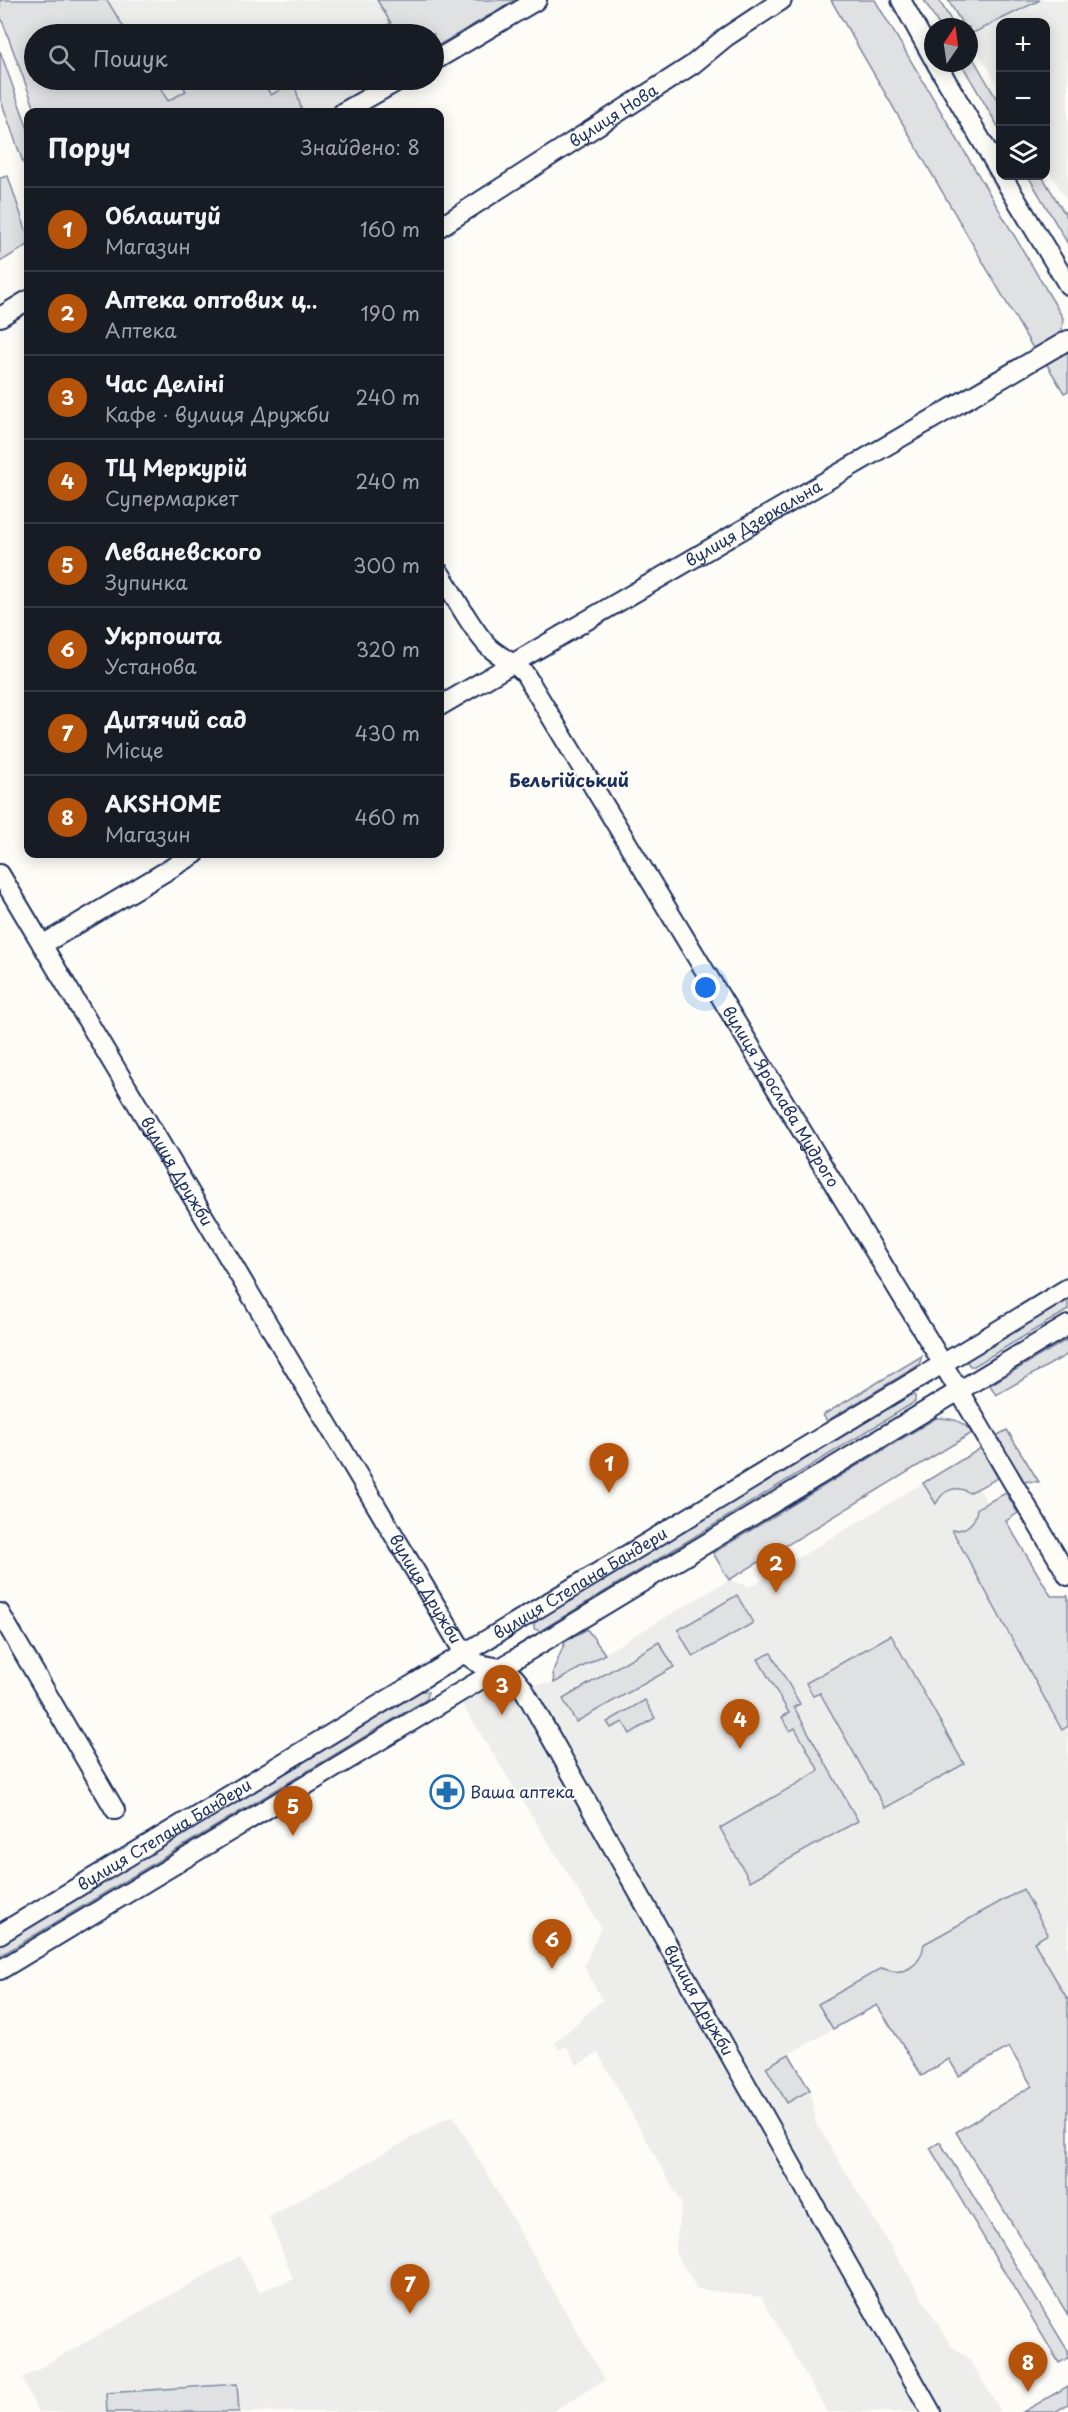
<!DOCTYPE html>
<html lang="uk">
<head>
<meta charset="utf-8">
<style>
	:root { --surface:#171b24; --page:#20242c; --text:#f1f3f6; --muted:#9ea1a6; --line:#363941; --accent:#b45309 }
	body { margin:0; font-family:"Playpen Sans",sans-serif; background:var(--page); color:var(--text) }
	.controls { position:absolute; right:18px; top:18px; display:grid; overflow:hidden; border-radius:12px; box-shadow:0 3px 15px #0003 }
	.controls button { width:54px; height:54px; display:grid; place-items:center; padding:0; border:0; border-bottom:2px solid var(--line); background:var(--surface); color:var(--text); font:30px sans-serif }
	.compass { position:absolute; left:924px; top:18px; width:54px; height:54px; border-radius:50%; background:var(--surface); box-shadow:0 3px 15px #0003; rotate:13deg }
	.you { position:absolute; left:706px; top:988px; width:21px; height:21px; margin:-15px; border:4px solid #fff; border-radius:50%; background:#1a73e8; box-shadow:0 0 0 9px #1a73e833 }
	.badge { display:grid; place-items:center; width:39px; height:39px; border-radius:50%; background:var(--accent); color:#fff; font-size:20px; font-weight:700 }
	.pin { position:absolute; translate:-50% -50px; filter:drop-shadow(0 2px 3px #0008) }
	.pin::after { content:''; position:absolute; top:32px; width:21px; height:18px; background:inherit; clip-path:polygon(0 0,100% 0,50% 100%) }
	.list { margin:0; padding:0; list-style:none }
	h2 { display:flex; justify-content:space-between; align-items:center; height:78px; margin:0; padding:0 24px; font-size:26px }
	h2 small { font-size:20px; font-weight:400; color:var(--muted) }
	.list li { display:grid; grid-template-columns:39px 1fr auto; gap:18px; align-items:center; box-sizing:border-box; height:84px; padding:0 24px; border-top:2px solid var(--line) }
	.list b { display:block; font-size:22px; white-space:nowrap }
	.list p { margin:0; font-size:20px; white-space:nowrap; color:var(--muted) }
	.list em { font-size:20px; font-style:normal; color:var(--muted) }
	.icon { flex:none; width:33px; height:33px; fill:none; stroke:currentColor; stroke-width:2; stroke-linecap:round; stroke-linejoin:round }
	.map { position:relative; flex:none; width:1068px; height:2412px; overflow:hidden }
	.search { position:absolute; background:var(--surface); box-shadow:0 3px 15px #0003; left:24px; top:24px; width:420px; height:66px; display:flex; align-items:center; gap:15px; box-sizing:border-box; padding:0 21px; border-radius:33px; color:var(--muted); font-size:22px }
	.panel { position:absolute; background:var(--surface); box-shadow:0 3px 15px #0003; left:24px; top:108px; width:420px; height:750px; border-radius:12px }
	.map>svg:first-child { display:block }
	.built { fill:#edeeec }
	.green { fill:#e0e1e3; stroke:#7e88a0; stroke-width:1.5 }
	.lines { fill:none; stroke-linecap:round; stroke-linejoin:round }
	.street-casing { stroke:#1b2f5e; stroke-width:22 }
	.street { stroke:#fdfcf7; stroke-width:18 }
	.labels { text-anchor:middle; stroke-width:4.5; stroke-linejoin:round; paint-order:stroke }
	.street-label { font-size:16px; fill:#1b2f5e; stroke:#fdfcf7 }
	.poi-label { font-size:16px; fill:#1b2f5e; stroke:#fdfcf7; text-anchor:start }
	.neighbourhood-label { font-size:18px; font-weight:bold; fill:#1b2f5e; stroke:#fdfcf7 }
</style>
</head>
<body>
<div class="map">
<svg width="1068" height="2412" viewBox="0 0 1068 2412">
	<rect width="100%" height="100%" fill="#fdfcf7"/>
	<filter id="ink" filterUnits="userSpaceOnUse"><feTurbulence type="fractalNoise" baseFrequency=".0167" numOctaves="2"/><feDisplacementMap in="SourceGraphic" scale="12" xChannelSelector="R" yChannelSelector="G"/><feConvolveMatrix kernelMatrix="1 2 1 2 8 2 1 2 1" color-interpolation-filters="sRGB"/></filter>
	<g filter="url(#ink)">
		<g class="built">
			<path d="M0,0h515l-81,48v-14h-400v46h347l-55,32h-290l-36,-96z"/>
			<path d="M1040,0h28v203l-22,-38v-143h-46v67l-31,-53z"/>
			<path d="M923,1483l13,20 3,-6 12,-8h7l11,4 10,-5 8,15 -10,5 -2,11 -4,6 -12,5h-6l109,199 6,-3v274l-34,-58 14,-8 -26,-45 -99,66 -13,13 -18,4 -10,-4 -64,36 15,25 -44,25 21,36 6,33 135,223 16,10 33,53 -4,3h-169l-66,-115 -64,-8 -22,-37 7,-48 -84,-151 -21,12 -10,-19 -8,4 -4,-7 47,-43 -18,-34 17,-39 -139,-223 29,-17 63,-4 175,-103 21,7z"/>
			<path d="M453,2115l152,265 -54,32h-513l-16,-34 218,-122 19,36 34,-13 -24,-62z"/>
		</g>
		<g class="green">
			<path d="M0,0h107l21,34h-94v46h121l13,21 18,-10 -6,-10 2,-1h79l10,15 23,-13 8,30h-266l-36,-97z"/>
			<path d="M377,0h138l-81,48v-14h-62l19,-11z"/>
			<path d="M831,0h44l188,318 -1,12 -6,7 -22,13z"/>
			<path d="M924,0h15l16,27h-15z"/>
			<path d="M948,0h92l-71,35v-8h-5z"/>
			<path d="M0,51l28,78v47l-28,-78z"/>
			<path d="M969,51l31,54v25l-39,-67h8z"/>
			<path d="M8,176l20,60v9l-28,17v-84z"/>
			<path d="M1028,176h14l26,43v25z"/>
			<path d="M1064,352h4v39l-4,2 -18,-30z"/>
			<path d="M1068,1298v12l-94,56h-4l-3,-4v-3z"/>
			<path d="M1068,1339v15l-72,41 -6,-10z"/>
			<path d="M922,1356l-3,9 -92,56 -4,-6z"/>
			<path d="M909,1393l6,3v6l-375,229 -6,-2v-7z"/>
			<path d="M936,1418c16,0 26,2 36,15l-243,147 -16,-27z"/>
			<path d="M1007,1430l32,52 -16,-1 -27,-45z"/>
			<path d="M981,1448l17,30 -29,15c-13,-9 -26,-3 -33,11l-13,-21z"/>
			<path d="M1006,1493l12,20 -12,8 45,75h17v130l-6,4 -110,-200c14,1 24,-7 25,-22z"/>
			<path d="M737,1595l16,28 -60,34 -15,-27z"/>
			<path d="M587,1629l18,25 -51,29 -1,-12 12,-29z"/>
			<path d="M891,1635l73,129 -79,44 -65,-115 -7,3 -7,-13z"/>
			<path d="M659,1642l15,25 -98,55 -13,-23z"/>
			<path d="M771,1653l29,51 -6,3 64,114 -108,60 -30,-53 99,-57 -24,-43 -5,3 -8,-14 7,-4 -31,-54z"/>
			<path d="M421,1690l7,2 -1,7 -427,257v-12z"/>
			<path d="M645,1700l10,18 -25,16 -7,-12 -12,6 -4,-6z"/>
			<path d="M1023,1889l25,45 -14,8 34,58v315l-112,-183 76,-46 -23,-39 -50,29 -10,-17 -27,17 -45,-71 -44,24 -15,-25 64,-36c21,9 39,-1 42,-24z"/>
			<path d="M789,2054l21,36 -23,13 -21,-36z"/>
			<path d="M940,2142l128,209v7l-9,5 -129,-215z"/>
			<path d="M237,2384l2,28h-132l-1,-19z"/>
			<path d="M1068,2386v18l-13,8h-32z"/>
		</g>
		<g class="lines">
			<defs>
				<g id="street">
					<path d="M901,0l32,58"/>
					<path d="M434,61l103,-61"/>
					<path d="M936,63l64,109"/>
					<path d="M343,112l57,-32"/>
					<path d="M1002,176l66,109"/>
					<path id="s1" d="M440,227l252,-162 34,-28 56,-37"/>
					<path d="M0,317l28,-17"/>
					<path id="s2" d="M440,573c15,23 28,51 47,72 11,12 28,17 38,29l418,690 125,212"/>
					<path id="s3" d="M440,706l628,-366"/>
					<path id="s4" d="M0,874l464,779 15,11 22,4 14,10 8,10 408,724"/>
					<path d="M42,945l153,-91"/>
					<path d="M0,1613l115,197"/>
					<path id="s5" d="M0,1934l1068,-646"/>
					<path d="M0,1970l1068,-645"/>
				</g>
			</defs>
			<use href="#street" class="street-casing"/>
			<use href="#street" class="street"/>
		</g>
	</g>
	<defs>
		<symbol id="pharmacy-ring" viewBox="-11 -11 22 22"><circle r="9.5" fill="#fdfcf7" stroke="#1f6fb2" stroke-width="1.5"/><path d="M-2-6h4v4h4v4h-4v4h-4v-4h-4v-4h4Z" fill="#1f6fb2"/></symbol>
	</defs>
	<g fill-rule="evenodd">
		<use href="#pharmacy-ring" x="428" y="1773" width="38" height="38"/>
	</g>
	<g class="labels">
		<g class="street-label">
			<text dy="6" stroke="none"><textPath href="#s1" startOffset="206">вулиця Нова</textPath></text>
			<text dy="6" stroke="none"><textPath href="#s3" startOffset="363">вулиця Дзеркальна</textPath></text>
			<text dy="6" stroke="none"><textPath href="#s2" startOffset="628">вулиця Ярослава Мудрого</textPath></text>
			<text dy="6" stroke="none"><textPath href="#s4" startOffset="346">вулиця Дружби</textPath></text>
			<text dy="6" stroke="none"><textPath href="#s5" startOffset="678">вулиця Степана Бандери</textPath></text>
			<text dy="6" stroke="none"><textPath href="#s4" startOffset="832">вулиця Дружби</textPath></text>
			<text dy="6" stroke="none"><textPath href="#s5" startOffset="192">вулиця Степана Бандери</textPath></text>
			<text dy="6" stroke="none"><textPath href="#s4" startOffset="1336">вулиця Дружби</textPath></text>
		</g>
		<g class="poi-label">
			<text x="470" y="1798">Ваша аптека</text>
		</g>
		<g class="neighbourhood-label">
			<text x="569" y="787">Бельгійський</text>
		</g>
	</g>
</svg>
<div class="controls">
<button>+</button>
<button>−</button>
<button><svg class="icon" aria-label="layers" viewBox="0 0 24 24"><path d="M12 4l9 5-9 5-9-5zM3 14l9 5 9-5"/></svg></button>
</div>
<svg class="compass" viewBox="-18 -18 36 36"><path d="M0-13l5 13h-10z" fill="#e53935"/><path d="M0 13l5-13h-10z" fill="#9ea1a6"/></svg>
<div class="you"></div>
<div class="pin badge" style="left:609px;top:1493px">1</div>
<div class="pin badge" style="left:776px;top:1593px">2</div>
<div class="pin badge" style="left:502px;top:1715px">3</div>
<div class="pin badge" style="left:740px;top:1749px">4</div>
<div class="pin badge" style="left:293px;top:1836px">5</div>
<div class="pin badge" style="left:552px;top:1969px">6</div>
<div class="pin badge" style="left:410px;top:2314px">7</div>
<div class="pin badge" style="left:1028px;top:2392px">8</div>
<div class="search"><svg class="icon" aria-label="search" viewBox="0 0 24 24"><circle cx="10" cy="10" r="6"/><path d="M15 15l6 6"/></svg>Пошук</div>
<section class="panel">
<h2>Поруч<small>Знайдено: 8</small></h2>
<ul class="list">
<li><span class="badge">1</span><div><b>Облаштуй</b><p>Магазин</p></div><em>160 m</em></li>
<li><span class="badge">2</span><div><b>Аптека оптових ц‥</b><p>Аптека</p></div><em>190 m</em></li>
<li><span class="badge">3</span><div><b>Час Деліні</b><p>Кафе · вулиця Дружби</p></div><em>240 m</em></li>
<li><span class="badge">4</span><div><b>ТЦ Меркурій</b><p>Супермаркет</p></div><em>240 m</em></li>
<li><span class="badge">5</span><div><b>Леваневского</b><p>Зупинка</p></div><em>300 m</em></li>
<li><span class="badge">6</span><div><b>Укрпошта</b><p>Установа</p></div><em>320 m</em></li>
<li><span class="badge">7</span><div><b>Дитячий сад</b><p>Місце</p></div><em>430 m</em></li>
<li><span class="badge">8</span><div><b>AKSHOME</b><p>Магазин</p></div><em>460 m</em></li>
</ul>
</section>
</div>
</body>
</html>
